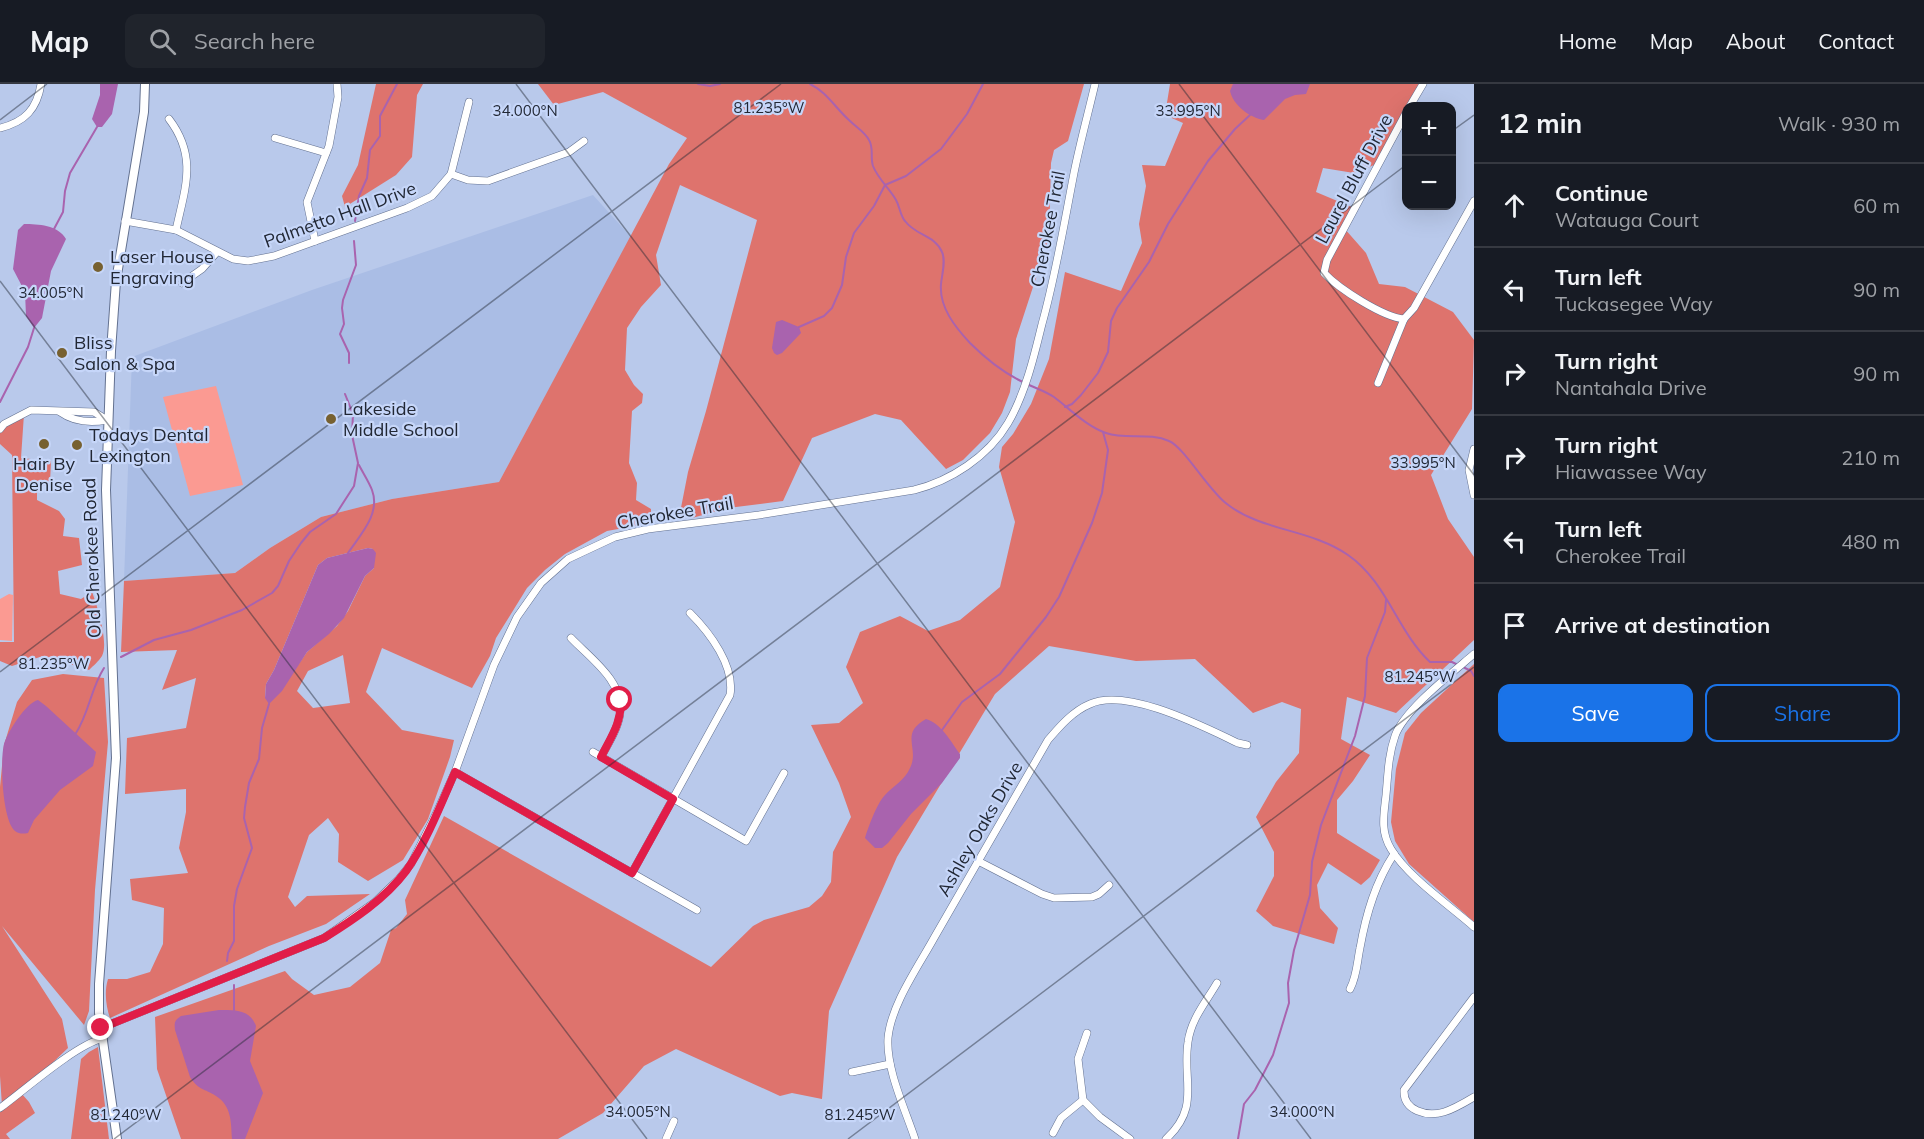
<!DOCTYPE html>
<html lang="en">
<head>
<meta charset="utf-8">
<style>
	:root { --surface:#171b24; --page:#20242c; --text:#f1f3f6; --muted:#9ea1a6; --line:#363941; --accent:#1a73e8 }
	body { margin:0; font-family:Mulish,sans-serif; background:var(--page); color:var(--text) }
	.controls { position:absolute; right:18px; top:18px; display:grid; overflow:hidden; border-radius:12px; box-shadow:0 6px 24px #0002 }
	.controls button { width:54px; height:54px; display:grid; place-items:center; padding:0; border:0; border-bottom:2px solid var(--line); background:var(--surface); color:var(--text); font:30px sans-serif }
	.stop { position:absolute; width:18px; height:18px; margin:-14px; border:4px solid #e11d48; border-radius:50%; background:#fff }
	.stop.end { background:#e11d48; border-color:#fff; box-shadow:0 2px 6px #0008 }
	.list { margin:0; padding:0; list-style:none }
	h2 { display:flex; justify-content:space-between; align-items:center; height:78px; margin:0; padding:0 24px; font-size:26px }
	h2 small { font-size:20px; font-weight:400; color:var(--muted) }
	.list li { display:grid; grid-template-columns:39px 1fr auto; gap:18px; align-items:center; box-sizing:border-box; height:84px; padding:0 24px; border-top:2px solid var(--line) }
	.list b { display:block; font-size:22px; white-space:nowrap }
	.list p { margin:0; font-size:20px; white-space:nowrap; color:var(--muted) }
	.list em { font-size:20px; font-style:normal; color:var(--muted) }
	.actions { display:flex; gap:12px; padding:18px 24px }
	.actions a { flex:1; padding:14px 0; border:2px solid var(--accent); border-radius:12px; text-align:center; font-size:21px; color:var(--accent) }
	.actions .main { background:var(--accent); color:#fff }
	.icon { flex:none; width:33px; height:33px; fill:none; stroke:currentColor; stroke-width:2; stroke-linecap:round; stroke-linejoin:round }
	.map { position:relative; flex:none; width:1474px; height:1055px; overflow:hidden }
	header { display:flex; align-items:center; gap:36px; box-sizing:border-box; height:84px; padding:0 30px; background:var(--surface); border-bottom:2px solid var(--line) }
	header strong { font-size:28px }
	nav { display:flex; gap:33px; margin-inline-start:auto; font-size:21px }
	.search { width:420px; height:54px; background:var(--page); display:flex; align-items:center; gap:15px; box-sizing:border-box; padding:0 21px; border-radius:12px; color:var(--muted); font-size:22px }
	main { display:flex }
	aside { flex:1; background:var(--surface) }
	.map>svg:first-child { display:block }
	.built { fill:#aabde5 }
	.green { fill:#fb9a92 }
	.forest { fill:#de736d; fill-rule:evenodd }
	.water { fill:#a963ae }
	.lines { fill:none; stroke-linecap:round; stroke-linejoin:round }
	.stream { stroke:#a963ae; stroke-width:2 }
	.minor-casing { stroke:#637190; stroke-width:8 }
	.tertiary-casing { stroke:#637190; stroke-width:10 }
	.minor { stroke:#fff; stroke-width:7 }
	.tertiary { stroke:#fff; stroke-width:8 }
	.route { stroke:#e11d48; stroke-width:8 }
	.ticks { fill:none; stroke:#212734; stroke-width:1.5; stroke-opacity:0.45 }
	.poi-dot { fill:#776131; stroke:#c6d6f9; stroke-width:2 }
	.labels { text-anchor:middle; stroke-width:4.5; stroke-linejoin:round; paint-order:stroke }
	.street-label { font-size:18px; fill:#212734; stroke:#c6d6f9 }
	.poi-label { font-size:18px; fill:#212734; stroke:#c6d6f9; text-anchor:start }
	.ticks-label { font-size:15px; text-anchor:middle; fill:#212734; stroke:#c6d6f9; stroke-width:4.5; stroke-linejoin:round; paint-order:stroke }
</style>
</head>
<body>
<header>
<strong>Map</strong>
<div class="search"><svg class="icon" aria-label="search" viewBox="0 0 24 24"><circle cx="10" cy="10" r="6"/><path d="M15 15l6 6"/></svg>Search here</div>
<nav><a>Home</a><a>Map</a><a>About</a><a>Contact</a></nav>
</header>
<main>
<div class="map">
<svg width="1474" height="1055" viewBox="0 0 1474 1055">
	<rect width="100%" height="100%" fill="#b9c9eb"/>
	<path class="built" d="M593,111l38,42 -132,245 -107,17 -71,18 -51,31 -35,25 -111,8 8,-224 180,-67z"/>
	<g class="green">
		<path d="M216,302l27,99 -53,11 -27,-99z"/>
		<path d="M9,510l4,1 -1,46 -12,-1v-41z"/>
	</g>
	<g class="forest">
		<path d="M376,0h47l-6,11 -5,62 -16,18 -51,32 -3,-11 16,-31z"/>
		<path d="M538,0h546l-16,57 -14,9 -3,13 -2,75 -33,101 -6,53 -8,21 -12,20 -27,27 -17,9 -45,-49 -26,-6 -63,24 -29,63 -55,7 -36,10h-13l9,-46 18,-61 51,-191 -77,-35 -24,70 5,30 -20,22 -14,21 -2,42 9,15 9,9 -1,9 -10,8 -3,52 8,20 -1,17 15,9v8l-5,7 -39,7 -42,23 -20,16 -18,18 -31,50 -6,18 -18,32 -90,-40 -16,44 36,38 52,10 -4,17 -22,62 -25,41 -35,21 -30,-19 1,-28 -11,-16 -19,17 -21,62 7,10 12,-11 63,-2 -44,30 -57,22 -159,72c-4,-12 -6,-26 -2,-39h19l23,-7 13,-28 1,-36 -32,-8 -2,-21 58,-6 -9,-25 7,-36v-23l-61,5 2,-56 59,-10 10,-50 -34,12 15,-40 -56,2 3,-71 111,-8 35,-25 51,-31 71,-18 107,-17 170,-318 18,-26 -84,-46 -49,13zM368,464l5,1 1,19 -9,8 -17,35 -11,15 -30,26 -18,26 -24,20 1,-14 8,-14 44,-105 9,-7zM343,571l7,48 -37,5 -16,-17 11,-20z"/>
		<path d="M1170,0h253l-13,22h-4v7l-27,50 -25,10 -31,-5 -7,24 38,16 -10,20 22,25 13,31 26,3 48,25 21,28 -2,69 -41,66 17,44 26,38v83l-78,73 -49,-16 -6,42 29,16 -17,26 -16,19v33l43,27 -10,17 -9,8 -33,-22 -11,22 3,23 18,20 -4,16 -61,-18 -17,-15 18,-35v-24l-18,-35 20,-35 23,-29 2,-44 -19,-7 -29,11 -58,-54 -59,2 -87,-15 -54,48 -98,163 -68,154 -7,88 -30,-6 -12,3 -104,-47 -32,17 -41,47 -45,26h-377l-24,-70 -2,-52 130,-46 7,8 22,16 36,-8 30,-24 11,-33 5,-2 11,-14 -2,-14 39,-84 267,151 42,-41 11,-6 45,-13 13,-11 9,-14 2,-30 18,-35 -12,-34 -28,-58 28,-2 24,-20 -17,-36 14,-35 40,-16 28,15 32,-11 40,-33 15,-65 -16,-55 3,-20 11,-13 18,-30 18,-45 16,-87 56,19 21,-48 -3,-19 7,-38 -4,-21 23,1 18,-43 -18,-8z"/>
		<path d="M24,330l-3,44 30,3 -1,22 -13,6v11l22,11 6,8 -2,17 16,2 3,27 -24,6 2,23 21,5 11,-7c5,13 17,51 10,64 -3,5 -9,10 -13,14l-46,-14 -31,10 -12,-5v-19h14l-2,-187 -12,-11v-15z"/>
		<path d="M1474,580v258l-65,-58 -14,-23 -4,-19 5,-53 9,-36 16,-20z"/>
		<path d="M63,590l41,4 4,64 -13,148 -6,121 -5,14 -82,-99 60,93 6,29 -47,45 8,9 6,11 -29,21 4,5h-10v-31l2,-2 -2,-30v-289l4,-42 13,-43 15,-22z"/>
		<path d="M98,963l11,92h-38l10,-80 8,-7z"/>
	</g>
	<g class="water">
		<path d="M100,0h18l-6,30 -10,13h-5l-5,-8 8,-24z"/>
		<path d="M1233,0h77l-4,10 -11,1 -10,4 -21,21c-14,-2 -31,-15 -34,-29z"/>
		<path d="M24,140c14,0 34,1 42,15l-15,32 -9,47 -8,10 -8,-12 -1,-24 -12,-23 5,-39z"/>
		<path d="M782,236l17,7 2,6 -19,20 -5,2 -3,-2 -2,-5 4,-26z"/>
		<path d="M368,464l5,1 3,4 -2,15 -9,8 -21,42 -15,16 -22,18 -25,39 -13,13 -4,-6 1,-14 8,-14 44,-105 9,-7z"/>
		<path d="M38,616l8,6 50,46 -3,14 -33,24 -26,30 -6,13c-5,1 -9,1 -13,-2 -13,-11 -15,-71 -11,-87 4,-13 22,-41 34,-44z"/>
		<path d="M926,635c15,4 25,23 34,35v4l-18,25 -31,31 -23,29 -6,5h-7l-10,-10c3,-10 12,-35 20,-43 8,-9 20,-15 25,-27 10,-20 -11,-34 16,-49z"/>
		<path d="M219,926c15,0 31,-1 37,16l-6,35 13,32 -18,46h-13c-1,-16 0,-33 -16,-43 -12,-8 -17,-5 -26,-19l-15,-47c-1,-8 0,-10 6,-14z"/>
	</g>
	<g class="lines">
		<g class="stream">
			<path d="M698,0l12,2 10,-2"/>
			<path d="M810,0c17,8 26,25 40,37 6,6 15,11 19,19 5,8 1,17 4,26 5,13 17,23 23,34 4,7 4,15 9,21 11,15 30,14 37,31 4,9 0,22 -1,32 -2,23 14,43 29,59 17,17 33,30 55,40 10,5 20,8 29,14 16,12 32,29 52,36 20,7 43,-1 63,8 15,6 40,50 58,63 34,27 84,25 121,51 39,27 49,76 82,107h22l6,3"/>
			<path d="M355,137l4,-25 8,-18 3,-28 10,-14v-20l17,-32"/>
			<path d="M54,145l9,-17 2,-21 5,-18 27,-46"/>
			<path d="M799,243l25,-11 8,-8 10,-23 4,-28 8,-24 20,-27 11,-21 21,-9 35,-27 26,-35 16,-30"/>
			<path d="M349,279v-10l-9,-19 4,-10 -2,-16 1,-8 13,-35 -2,-24"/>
			<path d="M0,318l28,-55 6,-19"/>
			<path d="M1065,323l7,-3 9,-9 17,-22 10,-21 3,-31 6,-13 32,-46 19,-38 40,-63 27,-32 15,-14"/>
			<path d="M348,469c12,-18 33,-39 24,-63 -3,-8 -9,-17 -13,-25"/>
			<path d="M121,573l33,-17 37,-10 51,-20 30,-17 6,-7 11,-25 12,-18 9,-11 26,-18 18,-28 4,-23 -6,-28 1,-21 -8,-20"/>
			<path d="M1463,583l8,4 3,5"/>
			<path d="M942,646l20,-28 38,-28 46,-57 13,-20 33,-74 10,-30 6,-43 -5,-18"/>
			<path d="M76,649c13,-20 15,-45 28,-65"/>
			<path d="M227,877l1,-8 6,-12v-35l3,-17 15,-41 -8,-30 1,-11 4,-24 10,-24 3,-31 7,-24"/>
			<path d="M234,901v25"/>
			<path d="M1238,1055l6,-35 11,-14 18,-35 16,-52 -1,-20 6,-33 16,-55 2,-33 9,-37 34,-89 10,-40 2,-38 18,-46 1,-12"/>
		</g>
		<defs>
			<g id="minor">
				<path d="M1410,22l13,-22"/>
				<path d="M169,35c29,38 16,69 7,111"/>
				<path d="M0,44c25,-6 37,-19 41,-44"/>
				<path d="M275,54l51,15"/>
				<path d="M451,90l17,6 20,1 81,-29 15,-11"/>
				<path d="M125,137l51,9 57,29 15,2 26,-5 133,-48 25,-12 19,-22 18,-72"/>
				<path d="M315,157l-8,-39 22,-56 9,-49 -1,-13"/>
				<path d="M182,199l20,-14 15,-17"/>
				<path d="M1404,235c-21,-2 -65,-30 -80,-46l3,-13 79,-147"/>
				<path d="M1378,299l26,-64 10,-11 60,-107"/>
				<path d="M60,328c14,10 31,11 47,8"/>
				<path d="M0,345l4,-5 27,-14 63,2 13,8"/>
				<path d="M1474,365l-5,21 5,25"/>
				<path d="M571,554c19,20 54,44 49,76 -2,15 -12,30 -19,43"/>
				<path d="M1474,570c-22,19 -70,56 -79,82 -7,20 -7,39 -9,59 -2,19 -6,36 5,54 17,28 58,56 83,78"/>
				<path d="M593,668l153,89 38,-68"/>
				<path d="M455,688l242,138"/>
				<path d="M978,777l64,33 12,4 38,-1 7,-3 10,-9"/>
				<path d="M632,789l98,-178c5,-29 -20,-62 -40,-82"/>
				<path d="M1350,905c7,-13 7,-27 10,-41 6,-34 15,-65 34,-94"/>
				<path d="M1474,913l-70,93c-1,21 23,27 40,22 10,-3 20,-9 30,-15"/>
				<path d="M101,944l223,-90 51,-36 23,-22 13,-16 26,-52 18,-40 39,-107 23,-48 24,-34 27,-24 47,-22 33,-8 111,-14 155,-25c36,-9 74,-33 94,-67 17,-29 26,-66 34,-99 14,-50 22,-100 32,-151 6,-30 14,-59 21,-89"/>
				<path d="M1087,949l-9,26 5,41 17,17 30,22"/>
				<path d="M852,988l38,-8"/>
				<path d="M0,1024c26,-19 74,-62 103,-70"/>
				<path d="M1053,1049l8,-15 22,-18"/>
				<path d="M666,1055l8,-18"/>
				<path d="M915,1055c-10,-30 -29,-70 -27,-101 3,-33 30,-71 46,-100 38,-66 76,-132 114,-198 12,-14 25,-29 42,-36 37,-17 114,23 148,39l9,2"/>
				<path d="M1166,1055c35,-32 16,-58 22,-97 3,-23 18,-40 29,-59"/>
			</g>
			<path id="tertiary" d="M117,1055l-18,-126v-29l17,-226 -10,-268 5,-139 5,-70 28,-169 1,-28"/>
		</defs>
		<use href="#minor" class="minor-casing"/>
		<use href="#tertiary" class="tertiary-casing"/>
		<use href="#minor" class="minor"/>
		<use href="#tertiary" class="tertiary"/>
	</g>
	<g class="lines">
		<path class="route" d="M101,944l223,-90c29,-18 61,-39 82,-67 19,-26 36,-69 49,-99l177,101 41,-74 -72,-42c9,-18 22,-36 19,-57"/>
	</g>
	<path class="ticks" d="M516,0l795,1055M1179,0l295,391M0,36l47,-36M1452,47l22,-16M0,197l647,858M0,588l781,-588M114,1055l1292,-974M848,1055l626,-472"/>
	<g class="poi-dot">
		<circle cx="98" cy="183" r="6"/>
		<circle cx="62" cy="269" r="6"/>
		<circle cx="331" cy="335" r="6"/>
		<circle cx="44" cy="360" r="6"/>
		<circle cx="77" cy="361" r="6"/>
	</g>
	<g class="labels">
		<g class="street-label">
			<text transform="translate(1354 95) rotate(-62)" y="6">Laurel Bluff Drive</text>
			<text transform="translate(340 131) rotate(-20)" y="6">Palmetto Hall Drive</text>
			<text transform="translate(1048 145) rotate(-79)" y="6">Cherokee Trail</text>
			<text transform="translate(675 429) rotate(-10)" y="6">Cherokee Trail</text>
			<text transform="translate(92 474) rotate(-92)" y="6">Old Cherokee Road</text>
			<text transform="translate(980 745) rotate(-60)" y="6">Ashley Oaks Drive</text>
		</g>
		<g class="poi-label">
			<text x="110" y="179">Laser House<tspan x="110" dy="21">Engraving</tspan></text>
			<text x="74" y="265">Bliss<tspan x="74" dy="21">Salon &amp; Spa</tspan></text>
			<text x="343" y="331">Lakeside<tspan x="343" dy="21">Middle School</tspan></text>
			<text x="89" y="357">Todays Dental<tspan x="89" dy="21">Lexington</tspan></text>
			<text x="44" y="386" text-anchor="middle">Hair By<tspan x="44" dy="21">Denise</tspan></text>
		</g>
	</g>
	<g class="ticks-label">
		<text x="769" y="29">81.235°W</text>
		<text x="525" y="32">34.000°N</text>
		<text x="1188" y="32">33.995°N</text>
		<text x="51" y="214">34.005°N</text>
		<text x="1423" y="384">33.995°N</text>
		<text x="54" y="585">81.235°W</text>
		<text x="1420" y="598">81.245°W</text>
		<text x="638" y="1033">34.005°N</text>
		<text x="1302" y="1033">34.000°N</text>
		<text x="126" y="1036">81.240°W</text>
		<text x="860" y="1036">81.245°W</text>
	</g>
</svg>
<div class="controls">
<button>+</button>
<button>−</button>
</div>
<div class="stop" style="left:620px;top:616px"></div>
<div class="stop end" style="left:101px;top:944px"></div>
</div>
<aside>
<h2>12 min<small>Walk · 930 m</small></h2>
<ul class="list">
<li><svg class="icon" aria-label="ahead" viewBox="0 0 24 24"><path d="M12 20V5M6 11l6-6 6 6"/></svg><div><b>Continue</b><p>Watauga Court</p></div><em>60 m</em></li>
<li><svg class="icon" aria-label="left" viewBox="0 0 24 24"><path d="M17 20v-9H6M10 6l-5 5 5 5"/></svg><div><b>Turn left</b><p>Tuckasegee Way</p></div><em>90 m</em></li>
<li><svg class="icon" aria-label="right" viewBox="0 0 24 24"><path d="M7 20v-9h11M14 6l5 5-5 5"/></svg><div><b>Turn right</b><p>Nantahala Drive</p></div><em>90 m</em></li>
<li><svg class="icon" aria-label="right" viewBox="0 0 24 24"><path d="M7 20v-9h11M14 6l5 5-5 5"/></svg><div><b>Turn right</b><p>Hiawassee Way</p></div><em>210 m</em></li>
<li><svg class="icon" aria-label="left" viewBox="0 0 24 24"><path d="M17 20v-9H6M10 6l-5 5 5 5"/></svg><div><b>Turn left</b><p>Cherokee Trail</p></div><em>480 m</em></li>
<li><svg class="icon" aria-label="arrive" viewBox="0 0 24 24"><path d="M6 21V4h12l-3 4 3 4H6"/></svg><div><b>Arrive at destination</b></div></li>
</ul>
<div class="actions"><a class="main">Save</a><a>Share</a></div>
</aside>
</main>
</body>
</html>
